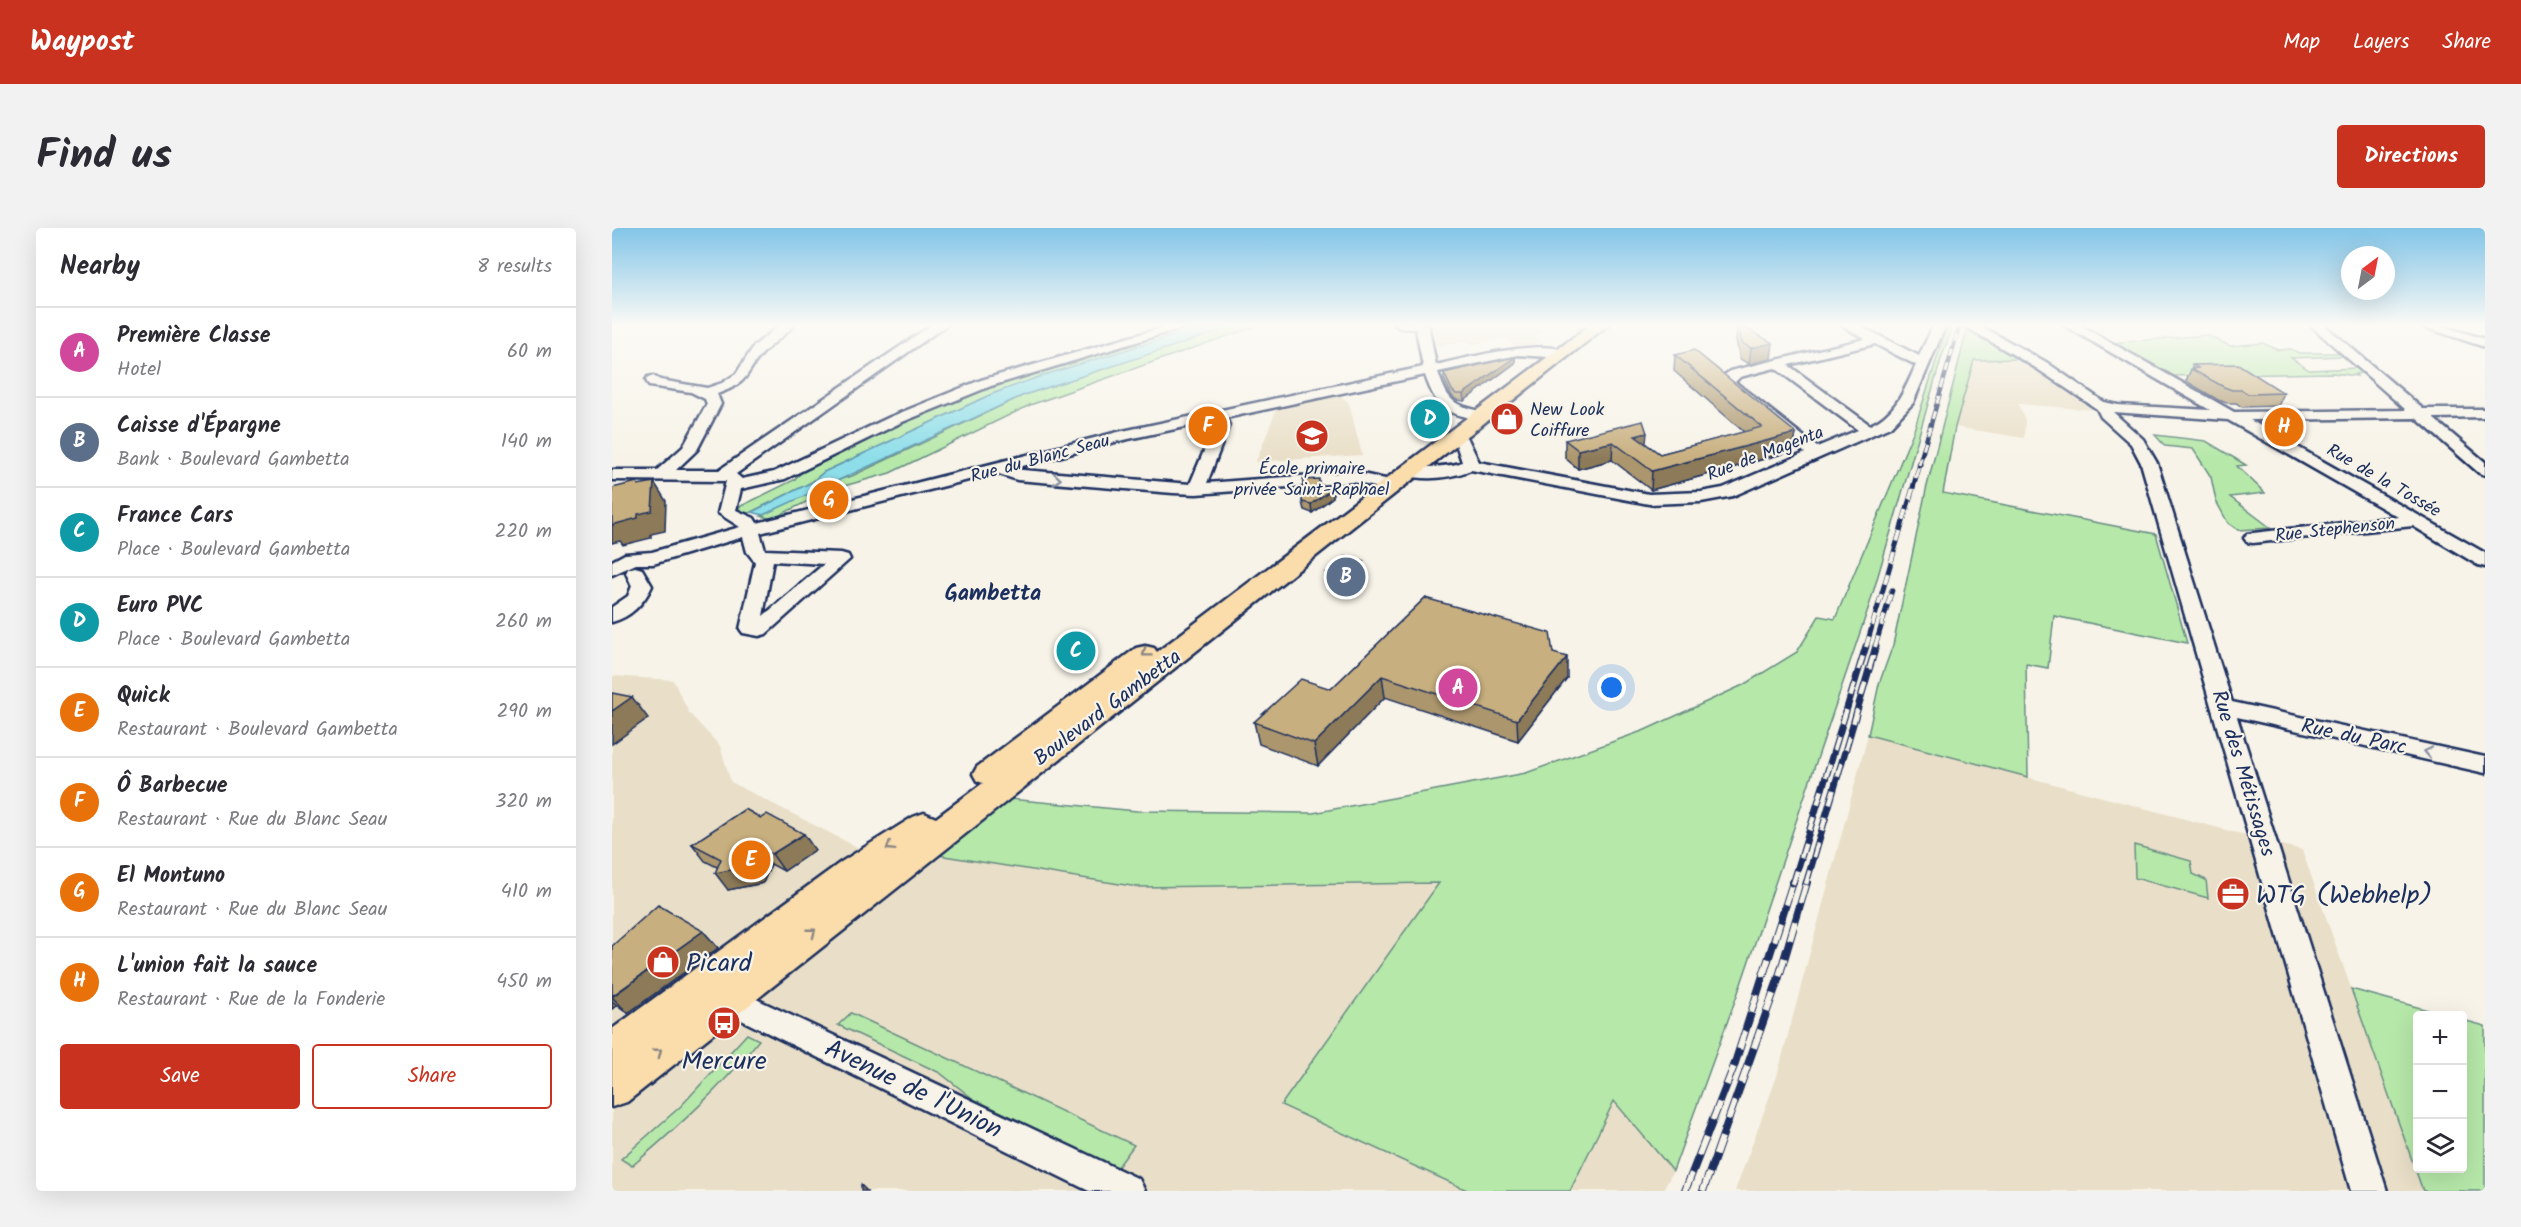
<!DOCTYPE html>
<html lang="en">
<head>
<meta charset="utf-8">
<style>
	:root { --surface:#fff; --page:#f2f2f3; --text:#2b2b33; --muted:#7c7c81; --line:#e1e1e2; --accent:#c8321e }
	body { margin:0; font-family:Kalam,sans-serif; background:var(--page); color:var(--text) }
	.controls { position:absolute; right:18px; bottom:18px; display:grid; overflow:hidden; border-radius:6px; box-shadow:0 6px 24px #0002 }
	.controls button { width:54px; height:54px; display:grid; place-items:center; padding:0; border:0; border-bottom:2px solid var(--line); background:var(--surface); color:var(--text); font:30px sans-serif }
	.compass { position:absolute; left:1729px; top:18px; width:54px; height:54px; border-radius:50%; background:var(--surface); box-shadow:0 6px 24px #0002; rotate:32deg }
	.you { position:absolute; left:1000px; top:460px; width:21px; height:21px; margin:-15px; border:4px solid #fff; border-radius:50%; background:#1a73e8; box-shadow:0 0 0 9px #1a73e833 }
	.badge { display:grid; place-items:center; width:39px; height:39px; border-radius:50%; background:var(--accent); color:#fff; font-size:20px; font-weight:700 }
	.pin { position:absolute; translate:-50% -50%; border:3px solid #fff; box-shadow:0 2px 6px #0006 }
	.list { margin:0; padding:0; list-style:none }
	h2 { display:flex; justify-content:space-between; align-items:center; height:78px; margin:0; padding:0 24px; font-size:26px }
	h2 small { font-size:20px; font-weight:400; color:var(--muted) }
	.list li { display:grid; grid-template-columns:39px 1fr auto; gap:18px; align-items:center; box-sizing:border-box; height:90px; padding:0 24px; border-top:2px solid var(--line) }
	.list b { display:block; font-size:22px; white-space:nowrap }
	.list p { margin:0; font-size:20px; white-space:nowrap; color:var(--muted) }
	.list em { font-size:20px; font-style:normal; color:var(--muted) }
	.actions { display:flex; gap:12px; padding:18px 24px }
	.actions a { flex:1; padding:14px 0; border:2px solid var(--accent); border-radius:6px; text-align:center; font-size:21px; color:var(--accent) }
	.actions .main { background:var(--accent); color:#fff }
	.icon { flex:none; width:33px; height:33px; fill:none; stroke:currentColor; stroke-width:2; stroke-linecap:round; stroke-linejoin:round }
	.map { position:relative; flex:none; width:1873px; height:963px; overflow:hidden; border-radius:6px }
	header { display:flex; align-items:center; gap:36px; box-sizing:border-box; height:84px; padding:0 30px; background:var(--accent); color:#fff }
	header strong { font-size:28px }
	nav { display:flex; gap:33px; margin-inline-start:auto; font-size:21px }
	.intro { display:flex; align-items:center; justify-content:space-between; box-sizing:border-box; height:144px; padding:0 36px }
	h1 { margin:0; font-size:42px }
	.button { padding:15px 27px; border-radius:6px; background:var(--accent); color:#fff; font-size:21px; font-weight:700 }
	main { display:flex; gap:36px; padding:0 36px }
	aside { flex:1; background:var(--surface); border-radius:6px; box-shadow:0 6px 24px #0002 }
	.map>svg:first-child { display:block }
	.built { fill:#e9dfc8 }
	.green { fill:#b6e8a9; stroke:#688c84; stroke-width:1.5 }
	.water { fill:#8ddee9; stroke:#5f98b1; stroke-width:1.5 }
	.lines { fill:none; stroke-linecap:round; stroke-linejoin:round }
	.minor-casing { stroke:#1b2f5e; stroke-width:5 }
	.major-casing { stroke:#1b2f5e; stroke-width:5 }
	.minor { fill:#f7f3e8; fill-rule:evenodd }
	.major { fill:#faddab; fill-rule:evenodd }
	.rail-far3-casing { stroke:#1b2f5e; stroke-width:4.5 }
	.rail-far2-casing { stroke:#1b2f5e; stroke-width:5 }
	.rail-far1-casing { stroke:#1b2f5e; stroke-width:7 }
	.rail-casing { stroke:#1b2f5e; stroke-width:8 }
	.rail-far3 { stroke:#f7f3e8; stroke-width:3; stroke-dasharray:8; stroke-linecap:butt }
	.rail-far2 { stroke:#f7f3e8; stroke-width:4; stroke-dasharray:11; stroke-linecap:butt }
	.rail-far1 { stroke:#f7f3e8; stroke-width:4.5; stroke-dasharray:14; stroke-linecap:butt }
	.rail { stroke:#f7f3e8; stroke-width:6; stroke-dasharray:19; stroke-linecap:butt }
	.wall { fill:#ac966d; stroke:#1b2f5e; stroke-width:1.5 }
	.shaded-wall { fill:#8c7a59; stroke:#1b2f5e; stroke-width:1.5 }
	.building { fill:#c8af7f; stroke:#1b2f5e; stroke-width:1.5 }
	.oneway { stroke:#8991a3 }
	.oneway2 { stroke:#8a8684 }
	.labels { text-anchor:middle; stroke-width:4.5; stroke-linejoin:round; paint-order:stroke }
	.far-poi-label { font-size:18px; fill:#1b2f5e; stroke:#f7f3e8; text-anchor:start }
	.far-street-label { font-size:18px; fill:#1b2f5e; stroke:#f7f3e8 }
	.street-label { font-size:21px; fill:#1b2f5e; stroke:#f7f3e8 }
	.neighbourhood-label { font-size:22px; font-weight:bold; fill:#1b2f5e; stroke:#f7f3e8 }
	.near-poi-label { font-size:26px; fill:#1b2f5e; stroke:#f7f3e8; text-anchor:start }
	.near-street-label { font-size:26px; fill:#1b2f5e; stroke:#f7f3e8 }
</style>
</head>
<body>
<header>
<strong>Waypost</strong>
<nav><a>Map</a><a>Layers</a><a>Share</a></nav>
</header>
<div class="intro"><h1>Find us</h1><a class="button">Directions</a></div>
<main>
<aside>
<h2>Nearby<small>8 results</small></h2>
<ul class="list">
<li><span class="badge" style="background:#d1479c">A</span><div><b>Première Classe</b><p>Hotel</p></div><em>60 m</em></li>
<li><span class="badge" style="background:#5c6f8a">B</span><div><b>Caisse d'Épargne</b><p>Bank · Boulevard Gambetta</p></div><em>140 m</em></li>
<li><span class="badge" style="background:#0f9aa8">C</span><div><b>France Cars</b><p>Place · Boulevard Gambetta</p></div><em>220 m</em></li>
<li><span class="badge" style="background:#0f9aa8">D</span><div><b>Euro PVC</b><p>Place · Boulevard Gambetta</p></div><em>260 m</em></li>
<li><span class="badge" style="background:#e8710a">E</span><div><b>Quick</b><p>Restaurant · Boulevard Gambetta</p></div><em>290 m</em></li>
<li><span class="badge" style="background:#e8710a">F</span><div><b>Ô Barbecue</b><p>Restaurant · Rue du Blanc Seau</p></div><em>320 m</em></li>
<li><span class="badge" style="background:#e8710a">G</span><div><b>El Montuno</b><p>Restaurant · Rue du Blanc Seau</p></div><em>410 m</em></li>
<li><span class="badge" style="background:#e8710a">H</span><div><b>L'union fait la sauce</b><p>Restaurant · Rue de la Fonderie</p></div><em>450 m</em></li>
</ul>
<div class="actions"><a class="main">Save</a><a>Share</a></div>
</aside>
<div class="map">
<svg width="1873" height="963" viewBox="0 0 1873 963">
	<rect width="100%" height="100%" fill="#f7f3e8"/>
	<filter id="ink" filterUnits="userSpaceOnUse"><feTurbulence type="fractalNoise" baseFrequency=".0167" numOctaves="2"/><feDisplacementMap in="SourceGraphic" scale="12" xChannelSelector="R" yChannelSelector="G"/><feConvolveMatrix kernelMatrix="1 2 1 2 8 2 1 2 1" color-interpolation-filters="sRGB"/></filter>
	<g filter="url(#ink)">
		<g class="built">
			<path d="M820,96h105l7,9 -10,3 7,6 -24,5 -13,-9 -32,7 -5,-3 -32,4z"/>
			<path d="M1362,131h45l20,11 53,40 -74,-6 7,16 -1,18 -69,-11z"/>
			<path d="M726,166l11,9 13,52 -106,7 21,-55z"/>
			<path d="M0,448l61,4 16,33 31,33 11,36 153,79 54,-6 200,32 302,-4 233,288 -10,20h-1051z"/>
			<path d="M1256,507l434,115 121,341h-688l42,-115z"/>
		</g>
		<g class="green">
			<path d="M629,96h21l-232,81 -140,68 -60,17 -58,29 -11,-3 69,-34 22,-6 172,-81z"/>
			<path d="M1336,96h6l-12,32 -72,247 -130,384 -67,184 -59,-70 -44,90h-101l-188,-86 158,-222 -301,4 -200,-32 71,-56 128,12 176,2 213,-40 119,-43 98,-45 54,-33 22,-36 16,3 79,-189z"/>
			<path d="M1355,102l52,29 -45,1 -19,67 -12,66 213,41 31,109 -133,-27 -6,52 -22,-4 2,113 -160,-42 11,-51 14,-39 33,-155z"/>
			<path d="M1595,107l23,11 33,-3 15,7 13,-1 8,4h41l3,3 -52,2 18,12 48,-2 6,5 -8,1 2,2 -24,-3 -164,3 -59,-33z"/>
			<path d="M518,114l9,4 -147,48 -168,78 -12,10 -63,31 -10,-2v-4l55,-27 23,-23 119,-54z"/>
			<path d="M1543,207l51,6 40,24 -9,1 28,27 -35,4 41,31 -33,2 -10,-7 -12,-22 -5,-24 -18,-28 -28,-3z"/>
			<path d="M1522,617l57,16 2,13 13,6 2,18 -73,-20z"/>
			<path d="M1739,761l95,26 -28,1v152h44l1,-148 22,6v165h-62z"/>
			<path d="M239,785l283,132 -17,23 -136,-63 -41,-32 -102,-48z"/>
			<path d="M135,806l12,6c-38,48 -81,87 -127,126l-11,-7 60,-53z"/>
		</g>
		<path class="water" d="M599,96h30l-217,71 -261,120 -11,-3 60,-30 12,-10 168,-78 52,-19z"/>
		<g class="lines">
			<defs>
				<g id="minor">
					<path d="M169,96h14c-9,10 -20,17 -29,26 -23,22 -12,31 -49,44l4,10 -24,46 -21,20h43l214,-146h15l-212,150 6,5 32,-7 116,-55 91,-37 194,-56h20l-204,62 -91,37 -115,56 -44,10 -5,21 18,8 3,5 361,-91 305,-65 -7,-38 -16,-1 -6,-4h34l8,41c25,-6 115,-29 134,-11l-7,4 -45,-3 -80,17c11,34 18,33 50,41l2,3 -7,4c-35,-6 -46,-9 -58,-45l-199,43 3,7 -22,58 146,-11 46,10 2,4 -2,4 -6,1 -40,-9 -157,12 -23,-1 -156,-13 -21,-7 -236,60 5,17 76,3 7,2 2,4 -84,75 -7,2 -16,-3 -3,-4 15,-67 -8,-10 -4,-15 -90,27h-17l-24,11v-14l13,-7 27,-2 88,-25 -22,-14 8,-32 -114,-1v-10h45l26,-23 24,-43 -2,-5 -14,-7 -42,-6 -3,-6 2,-3 5,-1 7,4 47,8 15,-5 14,-9 18,-28zM601,193l2,4 -25,59 -179,-15 108,-28zM161,333l51,3 -61,52z"/>
					<path d="M1228,96h16l63,32 15,-32h12l-33,79 -23,24 -157,69 -32,6 -52,2 -178,-34c-20,8 -45,11 -66,5l-2,-3c7,-7 44,-3 59,-10l-6,-18 -8,-7 8,-5 12,7 11,23 170,32 52,-2 22,-4 82,-35 -82,-67 -2,-3 2,-7 7,-5 135,-32zM1263,116l41,21c-11,24 -20,49 -46,60l-82,-60zM1163,140l83,62 -41,17 -82,-65 5,-5z"/>
					<path d="M1349,96h16l69,38 58,40 14,3 92,5 -148,-86h16l156,88 172,-2 -97,-86h14l100,85h62v8l-52,1 52,44v13l-6,-2 -63,-55 -166,2 235,133v14l-7,-2 -65,-39 -160,17 -6,-1 -3,-4 3,-4 6,-1 145,-16 -170,-97 -115,-8 30,27 14,24 75,239 253,55v16l-248,-56 150,474h-36l-210,-728 -10,-19 -30,-27 -4,-8 -61,-41z"/>
					<path d="M1803,96h20l50,15v8z"/>
					<path d="M23,339l7,2 10,17c-8,17 -21,31 -40,36v-15l16,-11 4,-10 -6,-13 2,-4z"/>
					<path d="M106,753l421,198 6,12h-56l-382,-188 -4,-9 4,-9z"/>
				</g>
				<path id="major" d="M979,96h18l-982,778 -15,5v-78l229,-167 72,-45 11,-4 12,5 47,-35 -6,-2 -4,-7 4,-7 159,-119 9,-2 9,2 3,4z"/>
			</defs>
			<use href="#minor" class="minor-casing"/>
			<use href="#major" class="major-casing"/>
			<use href="#minor" class="minor"/>
			<use href="#major" class="major"/>
			<defs>
				<path id="rail-far3" d="M1307,237l41,-141"/>
				<g id="rail-far2">
					<path d="M1254,419l54,-183"/>
					<path d="M1263,419l17,-57"/>
				</g>
				<g id="rail-far1">
					<path d="M1181,656l73,-238"/>
					<path d="M1194,656l70,-238"/>
				</g>
				<g id="rail">
					<path d="M1073,963l49,-125 59,-184"/>
					<path d="M1091,963l75,-211 29,-98"/>
				</g>
			</defs>
			<use href="#rail-far3" class="rail-far3-casing"/>
			<use href="#rail-far2" class="rail-far2-casing"/>
			<use href="#rail-far1" class="rail-far1-casing"/>
			<use href="#rail" class="rail-casing"/>
			<use href="#rail-far3" class="rail-far3"/>
			<use href="#rail-far2" class="rail-far2"/>
			<use href="#rail-far1" class="rail-far1"/>
			<use href="#rail" class="rail"/>
		</g>
		<g class="wall">
			<path d="M1125,96l34,35 -22,5 -9,-5 -4,-19z"/>
			<path d="M1063,127l121,78 -3,18 -142,39 -39,-30 -34,9 -13,-11v-18l81,4 14,10 84,-22 -70,-61z"/>
			<path d="M903,129v6l-51,38 -7,-1 -5,-4 -8,-17v-6z"/>
			<path d="M1581,137l91,28 -6,13 -36,1 -6,-4h-9l-9,-3 -32,-19z"/>
			<path d="M708,258l12,3 1,8 -21,16 -8,-3 -2,-8z"/>
			<path d="M751,333l1,10 -19,17 -17,-5 -2,-10z"/>
			<path d="M813,370l128,55 14,25 -49,63 -133,-44 -67,69 -59,-22 -5,-22 77,-33z"/>
			<path d="M80,616l123,6 -31,21 -13,-7 -8,19 -35,7 -11,-23 -12,-6z"/>
			<path d="M91,703l15,17 -90,65 -11,-8 -5,4v-63z"/>
		</g>
		<g class="shaded-wall">
			<path d="M1161,115l-2,16 -22,5 2,-16z"/>
			<path d="M903,129v6l-51,38 -1,-7z"/>
			<path d="M1035,205l-2,18 -10,-15z"/>
			<path d="M1184,205l-3,18 -142,39 1,-19z"/>
			<path d="M1001,214l-1,18 -34,9v-19z"/>
			<path d="M42,254l12,19 -1,30 -14,3v4l-28,7 -3,-4 -8,2v-18l26,-11z"/>
			<path d="M720,261l1,8 -21,16 -1,-9z"/>
			<path d="M751,333l1,10 -19,17 -2,-10z"/>
			<path d="M955,429v21l-49,63 -1,-21z"/>
			<path d="M770,448l3,21 -67,69 -4,-22z"/>
			<path d="M20,469l16,21 -36,26v-33z"/>
			<path d="M192,606l11,16 -31,21 -12,-17z"/>
			<path d="M147,620l12,16 -8,19 -35,7 -13,-17z"/>
			<path d="M91,703l15,17 -90,65 -16,-16z"/>
			<path d="M0,773l5,4 -5,4z"/>
			<path d="M249,957l6,6h-6z"/>
		</g>
		<g class="building">
			<path d="M1126,96l35,19 -22,5 -9,-5z"/>
			<path d="M1082,122l102,83 -144,38 -39,-29 -35,8 -13,-10 78,-19 4,12 -12,3 25,18 102,-27 -87,-72z"/>
			<path d="M903,129l-52,37h-7l-4,-4 -8,-17z"/>
			<path d="M1626,136l46,29 -36,1 -6,-4h-10l-8,-3 -33,-18 7,-1 -5,-3z"/>
			<path d="M707,251v6l13,4 -21,15 -9,-2 1,-22z"/>
			<path d="M25,254l1,3 16,-3 -2,29 -14,3v4l-26,7v-37z"/>
			<path d="M734,328l17,5 -20,17 -17,-5z"/>
			<path d="M813,370l125,35 3,20 14,4 -50,63 -135,-44 -68,68 -60,-22 47,-43 30,10z"/>
			<path d="M0,465l20,4 -20,14z"/>
			<path d="M133,581l16,9 6,-4 37,20 -32,20 -13,-6 -9,18 -35,7 6,-14 -29,-15z"/>
			<path d="M46,677l45,26 -91,65v-50z"/>
		</g>
		<defs><path id="oneway-chevron" d="M-2-3.5L2.5 0L-2 3.5" fill="none" stroke-width="1.6" stroke-linecap="round" stroke-linejoin="round" transform="scale(1.5)"/></defs>
		<g class="oneway">
			<use href="#oneway-chevron" transform="translate(445 251) rotate(5)"/>
			<use href="#oneway-chevron" transform="translate(1816 524) rotate(-168)"/>
		</g>
		<g class="oneway2">
			<use href="#oneway-chevron" transform="translate(534 425) rotate(143)"/>
			<use href="#oneway-chevron" transform="translate(278 619) rotate(148)"/>
			<use href="#oneway-chevron" transform="translate(200 704) rotate(-38)"/>
			<use href="#oneway-chevron" transform="translate(46 824) rotate(-38)"/>
		</g>
	</g>
	<linearGradient id="sky" x2="0" y2="1"><stop stop-color="#83c5e8"/><stop offset="0.42" stop-color="#fbfaf5"/><stop offset="1" stop-color="#fbfaf5" stop-opacity="0"/></linearGradient>
	<rect width="1873" height="231" fill="url(#sky)"/>
	<defs>
		<symbol id="shop-disc" viewBox="-11 -11 22 22"><circle r="9.5" fill="#c8321e" stroke="#f7f3e8"/><path d="M-5-2.5h2.3a2.7 3.5 0 0 1 5.4 0H5L5.5 6h-11ZM-1.5-2.5h3a1.5 2.3 0 0 0-3 0Z" fill="#fff"/></symbol>
		<symbol id="school-disc" viewBox="-11 -11 22 22"><circle r="9.5" fill="#c8321e" stroke="#f7f3e8"/><path d="M0-5L7-2L0 1L-7-2ZM-4 1L0 2.5L4 1V4Q0 6-4 4Z" fill="#fff"/></symbol>
		<symbol id="office-disc" viewBox="-11 -11 22 22"><circle r="9.5" fill="#c8321e" stroke="#f7f3e8"/><path d="M-6-3h4V-5.5h4V-3h4V5H-6ZM-1-4.5V-3h2v-1.5ZM-6 0V1H6V0Z" fill="#fff"/></symbol>
		<symbol id="bus-disc" viewBox="-11 -11 22 22"><circle r="9.5" fill="#c8321e" stroke="#f7f3e8"/><path d="M-5-6H5V4H4V6H2V4H-2V6H-4V4H-5ZM-3.5-4V0h7V-4ZM-3.5 1.2v1.5H-2V1.2ZM2 1.2v1.5H3.5V1.2Z" fill="#fff"/></symbol>
	</defs>
	<g fill-rule="evenodd">
		<use href="#shop-disc" x="876" y="172" width="38" height="38"/>
		<use href="#school-disc" x="681" y="189" width="38" height="38"/>
		<use href="#office-disc" x="1602" y="647" width="38" height="38"/>
		<use href="#shop-disc" x="32" y="715" width="38" height="38"/>
		<use href="#bus-disc" x="93" y="776" width="38" height="38"/>
	</g>
	<g class="labels">
		<g class="far-poi-label">
			<text x="918" y="187">New Look<tspan x="918" dy="21">Coiffure</tspan></text>
			<text x="700" y="246" text-anchor="middle">École primaire<tspan x="700" dy="21">privée Saint-Raphael</tspan></text>
		</g>
		<g class="far-street-label">
			<text transform="translate(1153 225) rotate(-21)" y="6">Rue de Magenta</text>
			<text transform="translate(428 230) rotate(-15)" y="6">Rue du Blanc Seau</text>
			<text transform="translate(1772 252) rotate(30)" y="6">Rue de la Tossée</text>
			<text transform="translate(1723 301) rotate(-6)" y="6">Rue Stephenson</text>
		</g>
		<g class="street-label">
			<text transform="translate(495 479) rotate(-37)" y="7">Boulevard Gambetta</text>
			<text transform="translate(1742 508) rotate(12)" y="7">Rue du Parc</text>
			<text transform="translate(1632 545) rotate(73)" y="7">Rue des Métissages</text>
		</g>
		<g class="neighbourhood-label">
			<text x="381" y="372">Gambetta</text>
		</g>
		<g class="near-poi-label">
			<text x="1644" y="675">WTG (Webhelp)</text>
			<text x="74" y="743">Picard</text>
			<text x="112" y="841" text-anchor="middle">Mercure</text>
		</g>
		<g class="near-street-label">
			<text transform="translate(302 860) rotate(26)" y="9">Avenue de l'Union</text>
		</g>
	</g>
</svg>
<div class="controls">
<button>+</button>
<button>−</button>
<button><svg class="icon" aria-label="layers" viewBox="0 0 24 24"><path d="M12 4l9 5-9 5-9-5zM3 14l9 5 9-5"/></svg></button>
</div>
<svg class="compass" viewBox="-18 -18 36 36"><path d="M0-13l5 13h-10z" fill="#e53935"/><path d="M0 13l5-13h-10z" fill="#7c7c81"/></svg>
<div class="you"></div>
<div class="pin badge" style="left:846px;top:460px;background:#d1479c">A</div>
<div class="pin badge" style="left:734px;top:349px;background:#5c6f8a">B</div>
<div class="pin badge" style="left:464px;top:423px;background:#0f9aa8">C</div>
<div class="pin badge" style="left:818px;top:191px;background:#0f9aa8">D</div>
<div class="pin badge" style="left:139px;top:632px;background:#e8710a">E</div>
<div class="pin badge" style="left:596px;top:198px;background:#e8710a">F</div>
<div class="pin badge" style="left:217px;top:272px;background:#e8710a">G</div>
<div class="pin badge" style="left:1672px;top:199px;background:#e8710a">H</div>
</div>
</main>
</body>
</html>
